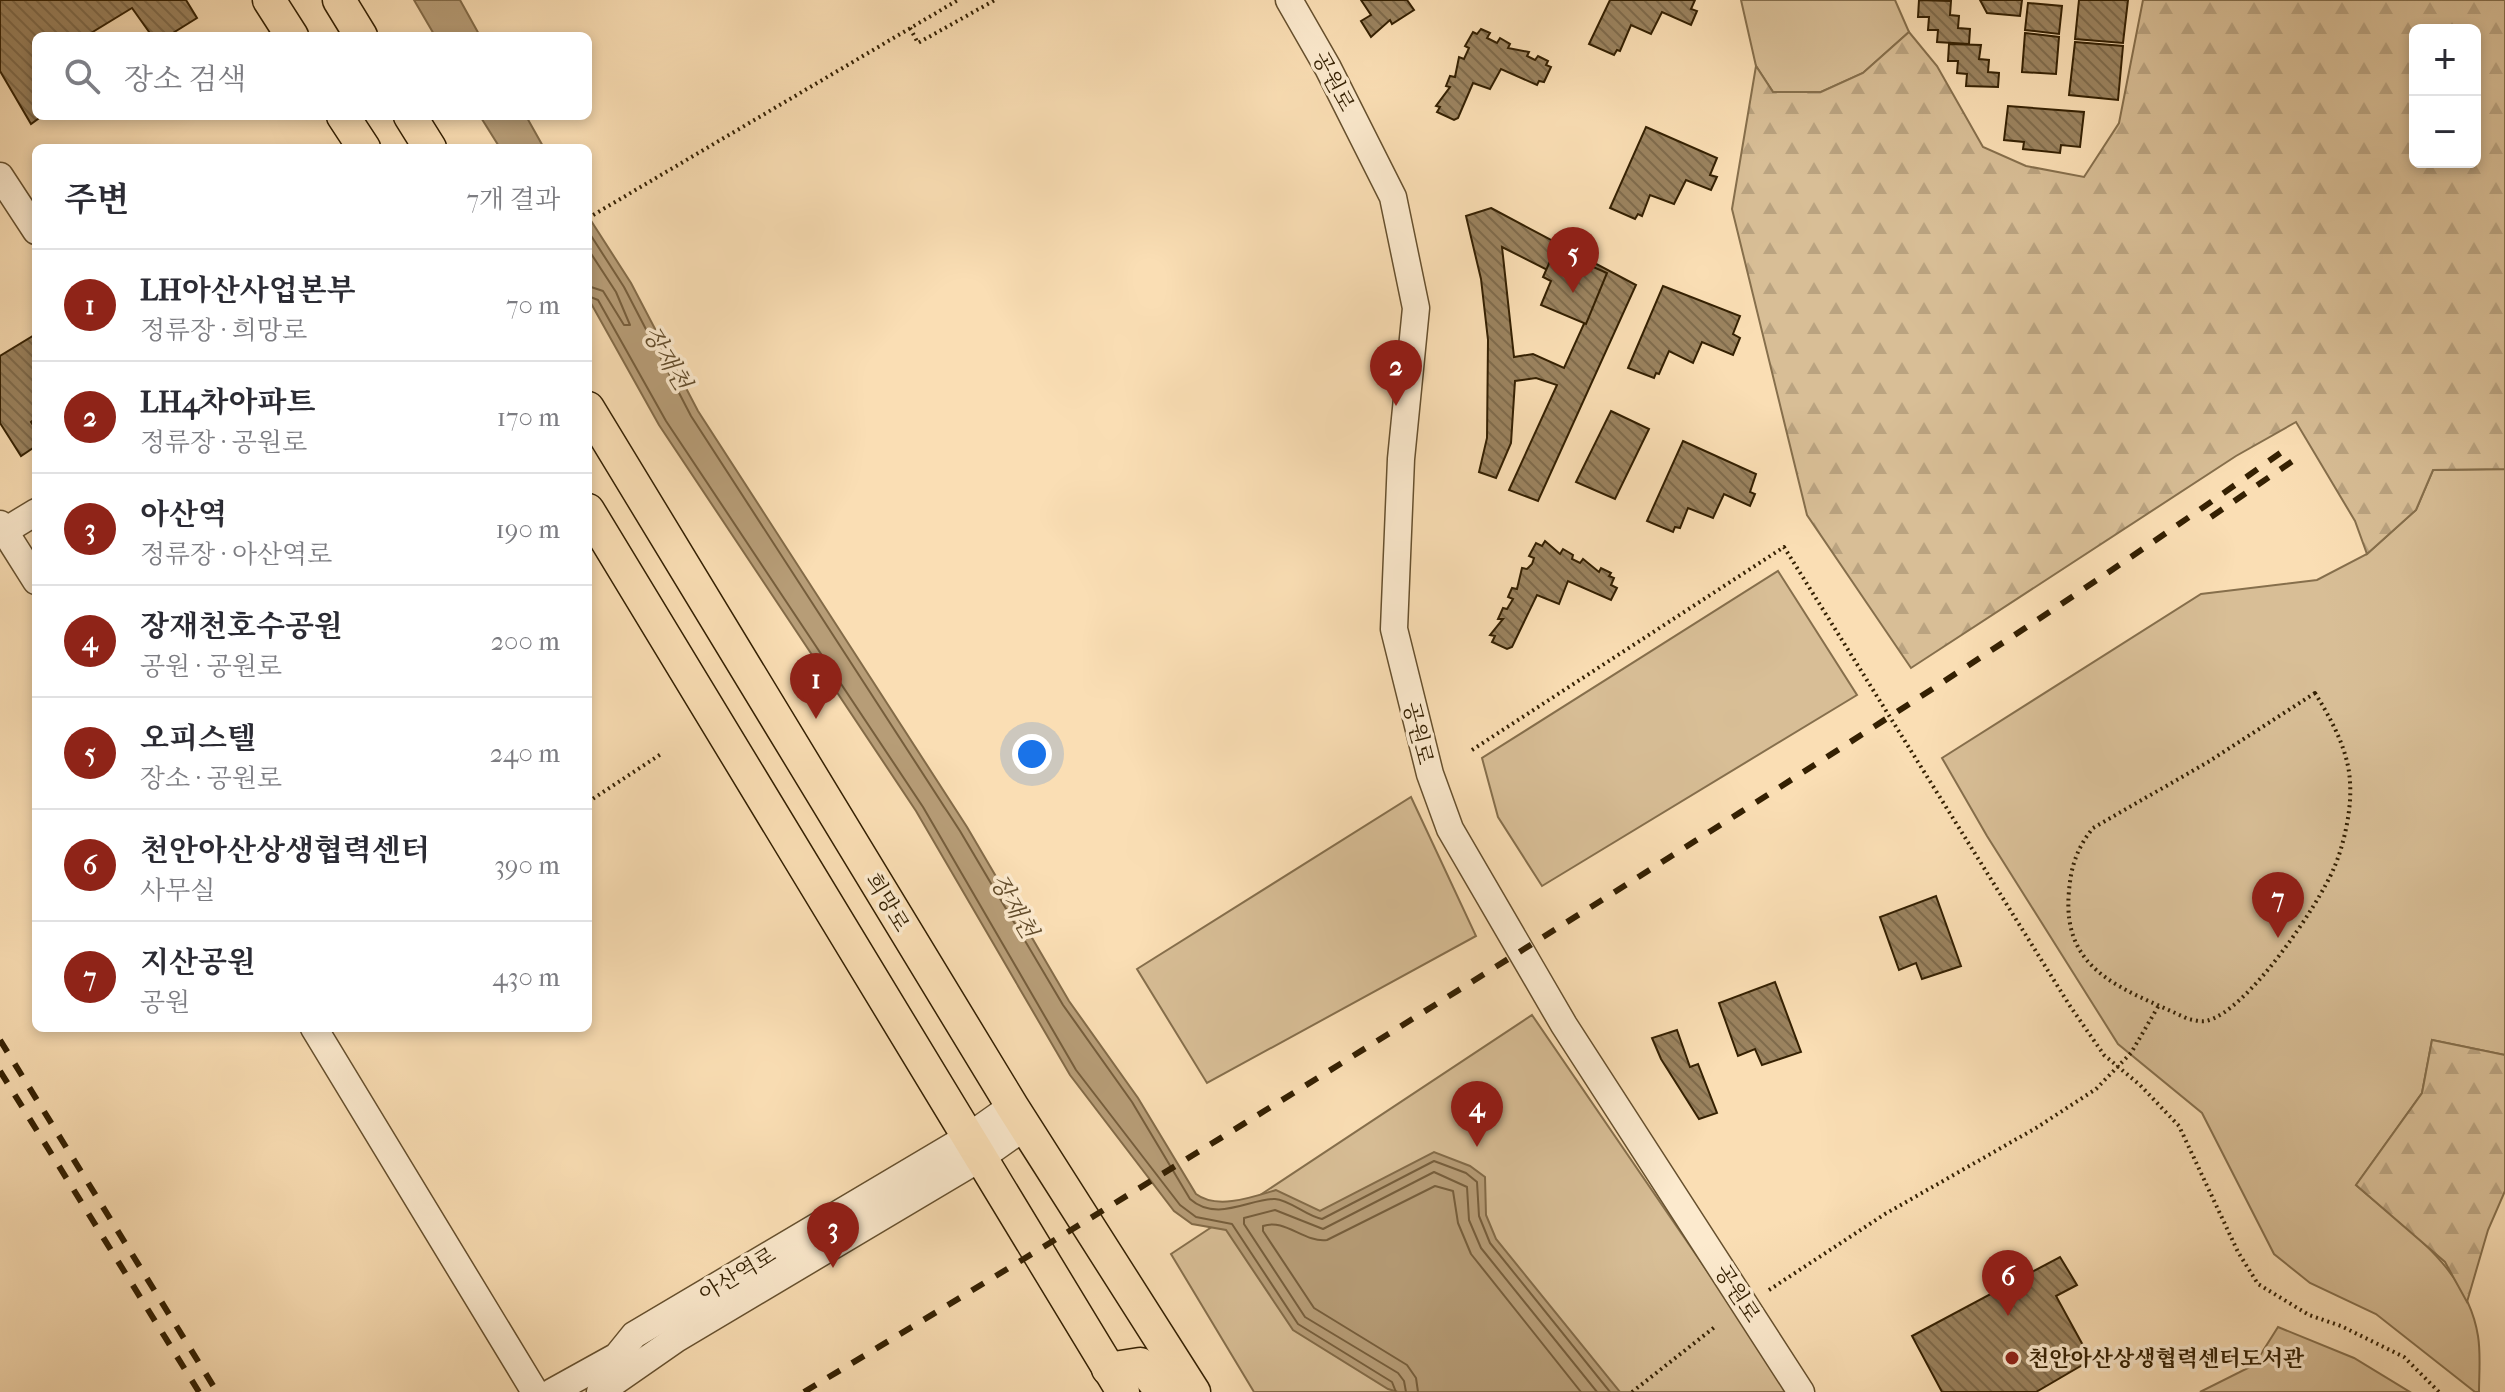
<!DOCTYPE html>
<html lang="ko">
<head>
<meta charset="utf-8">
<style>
	:root { --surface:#fff; --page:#f7f7f7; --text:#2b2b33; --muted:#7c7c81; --line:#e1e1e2; --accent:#8f2418 }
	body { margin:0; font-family:"IM FELL French Canon","Noto Serif KR",serif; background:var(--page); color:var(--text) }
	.controls { position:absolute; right:24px; top:24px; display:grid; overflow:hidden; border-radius:12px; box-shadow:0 4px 12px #0003 }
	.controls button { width:72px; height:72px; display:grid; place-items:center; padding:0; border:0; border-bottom:2px solid var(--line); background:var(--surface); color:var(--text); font:40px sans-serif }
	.you { position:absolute; left:1032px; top:754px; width:28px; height:28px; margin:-20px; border:6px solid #fff; border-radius:50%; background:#1a73e8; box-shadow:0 0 0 12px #1a73e833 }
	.badge { display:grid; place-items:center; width:52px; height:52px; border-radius:50%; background:var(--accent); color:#fff; font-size:26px; font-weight:700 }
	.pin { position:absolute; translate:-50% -66px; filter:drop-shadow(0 2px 4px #0008) }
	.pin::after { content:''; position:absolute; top:42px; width:28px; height:24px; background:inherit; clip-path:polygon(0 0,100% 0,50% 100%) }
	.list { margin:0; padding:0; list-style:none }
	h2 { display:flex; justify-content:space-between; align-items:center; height:104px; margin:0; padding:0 32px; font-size:34px }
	h2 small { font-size:26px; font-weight:400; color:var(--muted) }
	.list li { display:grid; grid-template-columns:52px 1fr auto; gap:24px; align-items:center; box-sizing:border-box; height:112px; padding:0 32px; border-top:2px solid var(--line) }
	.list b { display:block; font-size:30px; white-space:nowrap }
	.list p { margin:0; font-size:26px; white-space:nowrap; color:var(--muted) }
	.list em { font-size:26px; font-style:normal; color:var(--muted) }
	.icon { flex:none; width:44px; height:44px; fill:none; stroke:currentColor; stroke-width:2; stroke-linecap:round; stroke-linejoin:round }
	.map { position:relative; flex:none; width:2505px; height:1392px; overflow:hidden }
	.search { position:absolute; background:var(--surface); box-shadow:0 4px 12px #0003; left:32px; top:32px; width:560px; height:88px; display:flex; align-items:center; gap:20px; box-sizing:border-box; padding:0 28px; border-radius:12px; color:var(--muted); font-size:30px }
	.panel { position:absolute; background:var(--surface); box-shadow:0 4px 12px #0003; left:32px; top:144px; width:560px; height:888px; border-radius:12px }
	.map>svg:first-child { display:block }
	.green { fill:#d8be96; stroke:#866f4c; stroke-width:2 }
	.forest { fill:url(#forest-firs); stroke:#866f4c; stroke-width:2; fill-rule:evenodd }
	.water { fill:#b79d77; stroke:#836b48; stroke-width:2 }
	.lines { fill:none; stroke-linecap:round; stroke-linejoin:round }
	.shore { stroke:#765e3c; stroke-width:2 }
	.building { fill:url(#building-back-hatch); stroke:#342002; stroke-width:2; fill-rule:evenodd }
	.minor-casing { stroke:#66502e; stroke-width:29 }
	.major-casing { stroke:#342002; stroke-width:35 }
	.path { stroke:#342002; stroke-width:4; stroke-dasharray:2 4; stroke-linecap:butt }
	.minor { stroke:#fceace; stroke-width:26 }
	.major { stroke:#fadeb4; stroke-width:32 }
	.rail { stroke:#342002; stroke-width:6; stroke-dasharray:14 14; stroke-linecap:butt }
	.poi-dot { fill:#8f2418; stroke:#fceace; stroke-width:3 }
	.labels { text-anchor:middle; stroke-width:7; stroke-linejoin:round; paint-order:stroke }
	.street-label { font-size:22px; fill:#342002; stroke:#fceace }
	.poi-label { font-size:22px; font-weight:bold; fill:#342002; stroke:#fceace; text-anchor:start }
	.water-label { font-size:24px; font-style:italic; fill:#624c2b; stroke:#fceace }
</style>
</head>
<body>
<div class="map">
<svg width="2505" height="1392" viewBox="0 0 2505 1392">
	<defs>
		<pattern id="forest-firs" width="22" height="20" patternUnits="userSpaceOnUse" patternTransform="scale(2)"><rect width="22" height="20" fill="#d8be96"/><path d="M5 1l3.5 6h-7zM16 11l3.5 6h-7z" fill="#baa380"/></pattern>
		<pattern id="building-back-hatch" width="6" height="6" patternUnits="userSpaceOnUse" patternTransform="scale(2)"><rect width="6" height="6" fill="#9b835f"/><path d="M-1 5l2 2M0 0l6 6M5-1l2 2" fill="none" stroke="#7f6b4c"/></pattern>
	</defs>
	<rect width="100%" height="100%" fill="#fadeb4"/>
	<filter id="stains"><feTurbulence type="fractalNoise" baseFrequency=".0025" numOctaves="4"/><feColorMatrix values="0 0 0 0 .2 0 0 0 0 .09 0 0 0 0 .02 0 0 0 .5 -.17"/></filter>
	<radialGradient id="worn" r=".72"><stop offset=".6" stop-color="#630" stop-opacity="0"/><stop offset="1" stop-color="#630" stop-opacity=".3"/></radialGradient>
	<g class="green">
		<path d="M1741,0h154l14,32 -46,41 -42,19h-48l-17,-26z"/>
		<path d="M2505,469v586l-73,-15 -10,53 -66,92c49,43 111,82 122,151 3,18 1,38 1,56h-4l-99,-78 -66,-31 -36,-29 -72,-141 -84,-69 -131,-208 -45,-78 259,-164 116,-14 50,-26 49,-44 17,-40z"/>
		<path d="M1778,571l79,124 -315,191 -44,-69 -16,-59z"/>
		<path d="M1411,797l65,139 -269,147 -70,-114z"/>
		<path d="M1532,1015l258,377h-536l-83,-138z"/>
		<path d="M2278,1327l76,31 56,34h-210l54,-27z"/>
	</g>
	<g class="forest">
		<path d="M2143,0h362v469l-72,1 -17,40 -49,44 -12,-33 -59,-99 -60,34 -325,212 -104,-153 -75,-306 24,-143 17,26h48l42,-19 46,-41 28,34 46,81 43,19 58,11 35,-54zM2415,30h60v132h-60z"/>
		<path d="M2432,1040l73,15v136l-17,39 -21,72 -22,-40 -89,-77 66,-92z"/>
	</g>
	<g class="water">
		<path d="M414,0h46l20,36h-45z"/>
		<path d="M480,116h46l18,32h-44z"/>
		<path d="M588,216l43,67 67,128 269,416 102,174 69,97 58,96c21,16 57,3 80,-4l44,21 114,-59 36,14 15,11 1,38 10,24 124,153h-222l-10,-3 -95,-59 -67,-100 -34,-6 -18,-13 -104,-136 -154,-264 -257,-386 -71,-127z"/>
	</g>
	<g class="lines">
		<g class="shore">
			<path d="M588,231l36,56 67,129 269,415 103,174 69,97 58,97c27,24 61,-1 85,0 15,1 31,17 47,20l112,-58 32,12 11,9 2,34 11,27 120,149"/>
			<path d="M588,249l28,43 14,33h-6l-21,-34 -15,-5"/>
			<path d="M588,296l10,4 68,121 257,386 153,263 104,135 16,12 36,7 66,100 94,58 4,10"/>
			<path d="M1406,1392l-2,-11 -6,-8 -93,-56 -61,-93v-6l31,-8 48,19 111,-57 33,15 2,33 12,28 116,144"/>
			<path d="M1418,1392l-2,-14 -9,-13 -93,-57 -51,-77v-5c22,-8 41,17 64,14l108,-54 18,5 5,32 13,31 110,138"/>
		</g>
	</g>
	<g class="building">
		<path d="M0,0h186l11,18 -29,18h-16l-20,-28 -46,28h-50v80h6l-11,8 -31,-53z"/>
		<path d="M1361,0h46l7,10 -22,14 -2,-4 -19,17 -10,-16 10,-6z"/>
		<path d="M1610,0h85l-4,9 6,2 -6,14 -29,-13 -11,22 -20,-9 -11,26 -3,-1 -3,5 -25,-11z"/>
		<path d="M1919,0l32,1 -1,14 9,1 -1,12 12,1 -1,15 -32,-2 1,-12h-10l1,-13h-11z"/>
		<path d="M1980,0h42l-2,16 -33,-3z"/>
		<path d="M2079,0h49l-5,43 -48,-4z"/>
		<path d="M2028,3l34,3 -3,28 -34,-4z"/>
		<path d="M1481,29l9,4 -3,5 10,5 3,-5 10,6 -2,4 21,4 -2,4 8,4 3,-4 10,5 -2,4 5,2 -7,15 -5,-1 -2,4 -36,-16 -11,20 -17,-6 -15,35 -4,2 -17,-8 3,-5 -4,-1 14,-19 -4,-1 4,-10 5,1 4,-20 5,2 5,-11 -4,-2 8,-14 4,2z"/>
		<path d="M2025,33l34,4 -3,37 -34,-2z"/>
		<path d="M2075,42l48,4 -5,54 -49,-5z"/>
		<path d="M1949,44l32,1 -2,14 10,1 -1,12 11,1 -1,14 -32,-1 1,-12 -10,-1 1,-12h-10z"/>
		<path d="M2008,106l76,6 -4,35 -19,-2 -1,8 -37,-4 1,-7 -20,-2z"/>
		<path d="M1646,127l71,31 -7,17 7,2 -6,13 -25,-10 -12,24 -24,-9 -8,21 -4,-2 -3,5 -25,-11z"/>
		<path d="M1491,208l145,77 -98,216 -29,-11 48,-105 -21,-7 -21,3 -4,62 -15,35 -17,-6 8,-34 1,-98 -7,-61 -15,-63zM1502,247l95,48 -33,73 -31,-14 -19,3z"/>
		<path d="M1555,250l52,23 -21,51 -45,-19 10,-24 -8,-4z"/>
		<path d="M1663,286l77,30 -7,18 7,4 -7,17 -31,-13 -9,21 -24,-12 -10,23 -3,-1 -2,5 -26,-10z"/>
		<path d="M36,334v84l-5,4 5,8v16l-15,10 -21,-33v-67z"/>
		<path d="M1611,411l38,18 -34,70 -39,-17z"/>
		<path d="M1683,441l73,33 -6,18 5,2 -5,12 -26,-12 -11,24 -25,-10 -8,20 -5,-1 -2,5 -26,-11z"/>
		<path d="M1545,541l15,13 3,-5 10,6 -1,4 8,4 3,-4 16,13 2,-4 10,5 -2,3 5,2 -3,7 6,3 -6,12 -43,-19 -9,23 -22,-9 -25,52 -5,2 -15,-7 3,-6 -5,-1 13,-16h-5l5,-11 4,1 6,-10 -5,-2 4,-9 5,1 5,-21 5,1 5,-5 2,-6 -5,-2 7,-13 6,3z"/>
		<path d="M1936,896l25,70 -39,13 -6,-16 -17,7 -19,-53z"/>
		<path d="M1775,982l26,70 -39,13 -7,-16 -17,7 -19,-53z"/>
		<path d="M1677,1030l13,37 8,-3 19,49 -18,6 -38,-60 -9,-21z"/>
		<path d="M2060,1257l17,28 -21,11 35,64 -55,32h-94l-30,-56z"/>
	</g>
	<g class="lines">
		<defs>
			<g id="minor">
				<path d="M1289,0l39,68 65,129 23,111 -15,151 -7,170 36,145 20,55 114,196 237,367"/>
				<path d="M0,176l36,55"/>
				<path d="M0,524l36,57"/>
				<path d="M0,534l36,-22"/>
				<path d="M314,1028l221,364"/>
				<path d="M552,1392l65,-36 17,-21 334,-198 44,-31"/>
				<path d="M600,1392l76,-53 306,-182 44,-31"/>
			</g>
			<g id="major">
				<path d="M269,0l23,36"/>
				<path d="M339,0l22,36"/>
				<path d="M343,116l21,32"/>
				<path d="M410,116l20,32"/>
				<path d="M588,408l424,698 182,286"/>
				<path d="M588,510l535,882"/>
				<path d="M1108,1369l32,-5 22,28"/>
			</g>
		</defs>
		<use href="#minor" class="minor-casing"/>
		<use href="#major" class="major-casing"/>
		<g class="path">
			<path d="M910,28l8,15 77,-43"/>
			<path d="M588,218l370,-218"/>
			<path d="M2315,693c16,26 34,58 35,90 2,25 -6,62 -16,85 -16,38 -87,144 -128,153 -6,1 -12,-1 -18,-2 -62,-30 -127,-45 -119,-128 2,-25 8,-43 24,-63l115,-66z"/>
			<path d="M1472,750l312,-203 286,459 34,49 36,30 39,41 59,126 20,32 51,31 32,11 63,31 35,35"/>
			<path d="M588,802l73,-48"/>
			<path d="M1769,1290l116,-76 151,-86 60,-39 35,-36 28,-48"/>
			<path d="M1632,1392l84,-66"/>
		</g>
		<use href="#minor" class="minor"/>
		<use href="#major" class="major"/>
		<g class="rail">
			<path d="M2211,517l86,-59"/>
			<path d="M0,1040l217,352"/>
			<path d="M0,1071l199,321"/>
			<path d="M804,1392c281,-169 559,-341 836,-516 219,-139 438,-278 650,-430"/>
		</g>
	</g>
	<circle class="poi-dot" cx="2012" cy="1358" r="8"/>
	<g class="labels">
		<g class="street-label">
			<text transform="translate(1334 81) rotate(62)" y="8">공원로</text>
			<text transform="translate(1419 733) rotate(76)" y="8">공원로</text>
			<text transform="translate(888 902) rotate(59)" y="8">희망로</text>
			<text transform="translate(737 1274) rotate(-31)" y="8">아산역로</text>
			<text transform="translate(1738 1293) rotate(57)" y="8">공원로</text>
		</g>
		<g class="poi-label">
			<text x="2028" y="1366">천안아산상생협력센터도서관</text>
		</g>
		<g class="water-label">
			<text transform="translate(667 358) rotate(59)" y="8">장재천</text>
			<text transform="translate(1014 906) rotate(60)" y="8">장재천</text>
		</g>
	</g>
	<rect width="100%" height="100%" filter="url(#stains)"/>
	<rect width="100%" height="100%" fill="url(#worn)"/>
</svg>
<div class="controls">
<button>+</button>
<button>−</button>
</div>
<div class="you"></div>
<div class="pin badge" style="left:816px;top:719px">1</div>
<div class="pin badge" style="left:1396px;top:406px">2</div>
<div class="pin badge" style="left:833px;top:1268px">3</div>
<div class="pin badge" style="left:1477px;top:1147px">4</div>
<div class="pin badge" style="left:1573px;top:293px">5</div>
<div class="pin badge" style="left:2008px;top:1316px">6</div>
<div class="pin badge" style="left:2278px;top:938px">7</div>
<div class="search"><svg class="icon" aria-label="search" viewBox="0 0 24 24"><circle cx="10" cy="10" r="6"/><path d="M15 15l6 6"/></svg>장소 검색</div>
<section class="panel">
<h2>주변<small>7개 결과</small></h2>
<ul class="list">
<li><span class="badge">1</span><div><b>LH아산사업본부</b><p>정류장 · 희망로</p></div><em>70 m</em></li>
<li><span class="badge">2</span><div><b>LH4차아파트</b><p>정류장 · 공원로</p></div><em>170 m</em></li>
<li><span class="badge">3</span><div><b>아산역</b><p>정류장 · 아산역로</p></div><em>190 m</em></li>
<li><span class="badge">4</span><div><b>장재천호수공원</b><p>공원 · 공원로</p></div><em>200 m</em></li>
<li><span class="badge">5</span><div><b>오피스텔</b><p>장소 · 공원로</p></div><em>240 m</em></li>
<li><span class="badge">6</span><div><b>천안아산상생협력센터</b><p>사무실</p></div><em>390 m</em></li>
<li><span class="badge">7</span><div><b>지산공원</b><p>공원</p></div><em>430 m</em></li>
</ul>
</section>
</div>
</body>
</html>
